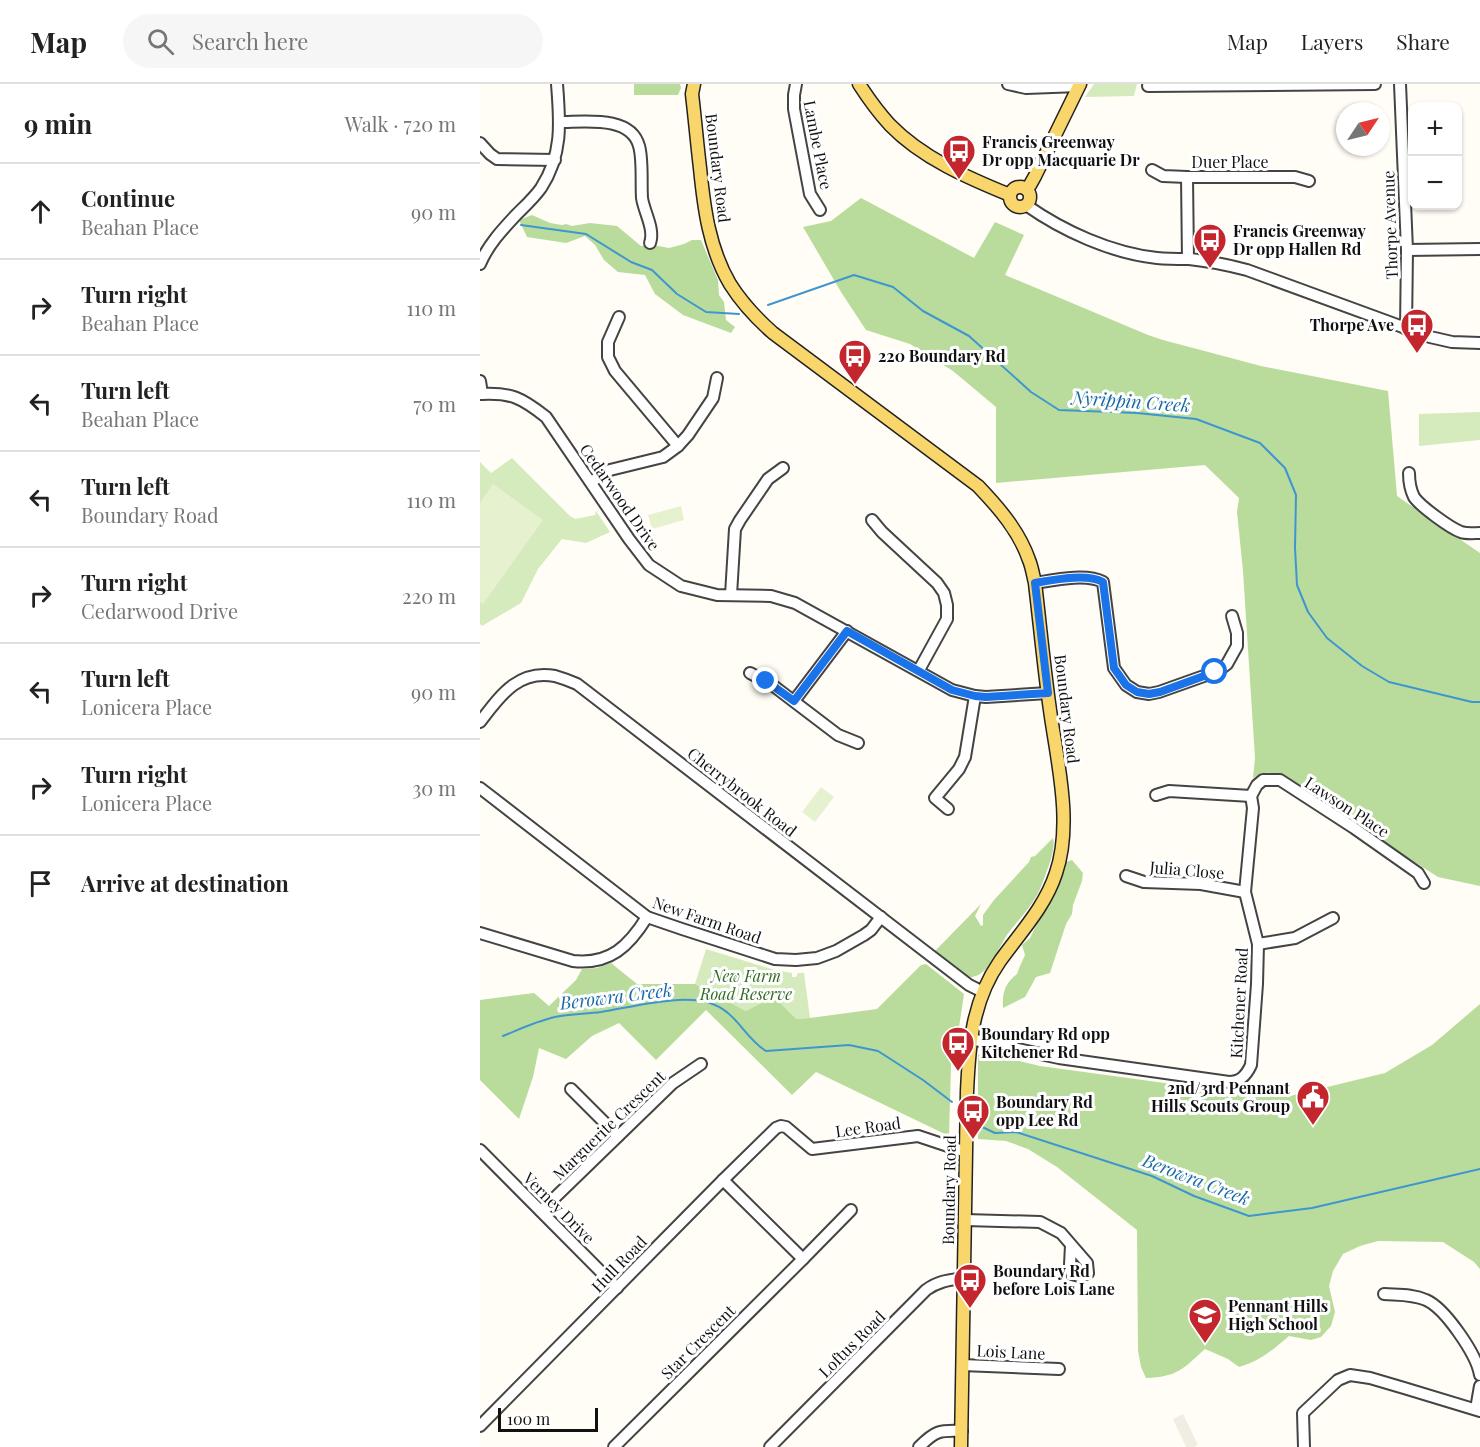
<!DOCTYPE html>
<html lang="en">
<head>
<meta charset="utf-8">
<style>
	:root { --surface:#fff; --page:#f6f6f6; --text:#222; --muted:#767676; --line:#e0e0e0 }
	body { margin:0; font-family:"Playfair Display",serif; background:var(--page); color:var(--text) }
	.controls { position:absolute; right:18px; top:18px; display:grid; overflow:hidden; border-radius:12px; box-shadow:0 2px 4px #0004 }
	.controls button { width:54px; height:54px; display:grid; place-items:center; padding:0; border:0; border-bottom:2px solid var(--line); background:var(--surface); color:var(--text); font:30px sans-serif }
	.compass { position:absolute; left:856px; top:18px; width:54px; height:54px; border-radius:50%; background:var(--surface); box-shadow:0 2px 4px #0004; rotate:55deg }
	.scale { position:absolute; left:18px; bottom:15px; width:100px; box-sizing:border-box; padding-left:6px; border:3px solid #111; border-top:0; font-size:16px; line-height:21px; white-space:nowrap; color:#111; -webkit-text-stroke:4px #fff; paint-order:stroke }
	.stop { position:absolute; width:18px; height:18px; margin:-14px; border:4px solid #1a73e8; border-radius:50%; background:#fff }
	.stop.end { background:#1a73e8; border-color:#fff; box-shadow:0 2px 6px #0008 }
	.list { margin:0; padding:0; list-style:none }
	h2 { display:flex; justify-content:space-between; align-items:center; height:78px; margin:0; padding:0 24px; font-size:26px }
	h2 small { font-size:20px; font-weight:400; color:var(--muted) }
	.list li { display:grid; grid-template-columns:39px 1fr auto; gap:18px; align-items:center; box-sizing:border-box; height:96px; padding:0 24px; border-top:2px solid var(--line) }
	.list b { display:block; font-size:22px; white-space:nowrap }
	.list p { margin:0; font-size:20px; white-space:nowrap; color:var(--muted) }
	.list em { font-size:20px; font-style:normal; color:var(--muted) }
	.icon { flex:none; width:33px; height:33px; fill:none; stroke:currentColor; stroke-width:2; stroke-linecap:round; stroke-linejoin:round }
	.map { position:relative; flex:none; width:1000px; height:1363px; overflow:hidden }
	header { display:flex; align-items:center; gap:36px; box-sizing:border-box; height:84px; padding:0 30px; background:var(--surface); border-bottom:2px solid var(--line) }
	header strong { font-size:28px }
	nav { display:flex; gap:33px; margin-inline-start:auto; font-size:21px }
	.search { width:420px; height:54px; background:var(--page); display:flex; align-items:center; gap:15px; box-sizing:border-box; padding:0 21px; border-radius:33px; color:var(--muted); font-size:22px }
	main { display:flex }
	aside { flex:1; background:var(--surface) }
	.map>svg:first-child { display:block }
	.green { fill:#d5ebbd }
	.forest { fill:#b9dc9c }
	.pitch { fill:#e6f2cf }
	.plaza { fill:#f1ede2 }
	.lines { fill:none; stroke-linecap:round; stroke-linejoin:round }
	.stream { stroke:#3f96cf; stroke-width:2 }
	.minor-casing { stroke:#444; stroke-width:14 }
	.major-casing { stroke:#222; stroke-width:15 }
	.minor { stroke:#fff; stroke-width:10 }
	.major { stroke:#f9d66b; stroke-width:12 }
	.route { stroke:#1a73e8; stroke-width:8 }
	.labels { text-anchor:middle; stroke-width:6; stroke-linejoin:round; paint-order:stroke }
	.poi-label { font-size:16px; font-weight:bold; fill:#111; stroke:#fff; text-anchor:start }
	.street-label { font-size:16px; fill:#111; stroke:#fff }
	.park-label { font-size:16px; font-style:italic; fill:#2f6b1f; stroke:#fff }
	.water-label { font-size:18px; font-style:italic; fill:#1768a6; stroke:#fff }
</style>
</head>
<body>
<header>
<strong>Map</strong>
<div class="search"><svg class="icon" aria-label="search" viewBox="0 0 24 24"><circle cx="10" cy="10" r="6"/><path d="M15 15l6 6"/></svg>Search here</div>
<nav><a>Map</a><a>Layers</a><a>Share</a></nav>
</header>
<main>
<aside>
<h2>9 min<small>Walk · 720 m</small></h2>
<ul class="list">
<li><svg class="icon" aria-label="ahead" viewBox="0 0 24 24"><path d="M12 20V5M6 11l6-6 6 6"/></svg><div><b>Continue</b><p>Beahan Place</p></div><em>90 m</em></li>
<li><svg class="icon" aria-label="right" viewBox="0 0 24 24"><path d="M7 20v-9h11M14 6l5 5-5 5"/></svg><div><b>Turn right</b><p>Beahan Place</p></div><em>110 m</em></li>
<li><svg class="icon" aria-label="left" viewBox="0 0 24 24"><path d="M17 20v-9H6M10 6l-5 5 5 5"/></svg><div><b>Turn left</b><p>Beahan Place</p></div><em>70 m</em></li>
<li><svg class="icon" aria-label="left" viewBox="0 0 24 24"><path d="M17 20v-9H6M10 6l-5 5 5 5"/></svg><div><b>Turn left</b><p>Boundary Road</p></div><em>110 m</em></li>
<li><svg class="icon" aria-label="right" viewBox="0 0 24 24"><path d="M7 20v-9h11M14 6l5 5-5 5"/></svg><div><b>Turn right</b><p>Cedarwood Drive</p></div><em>220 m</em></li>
<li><svg class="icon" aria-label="left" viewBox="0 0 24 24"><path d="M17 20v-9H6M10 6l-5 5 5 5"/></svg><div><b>Turn left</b><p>Lonicera Place</p></div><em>90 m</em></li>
<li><svg class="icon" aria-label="right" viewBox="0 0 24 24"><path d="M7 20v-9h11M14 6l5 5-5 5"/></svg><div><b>Turn right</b><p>Lonicera Place</p></div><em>30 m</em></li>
<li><svg class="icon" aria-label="arrive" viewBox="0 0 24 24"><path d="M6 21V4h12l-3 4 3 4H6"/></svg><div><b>Arrive at destination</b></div></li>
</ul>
</aside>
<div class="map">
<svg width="1000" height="1363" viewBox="0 0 1000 1363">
	<rect width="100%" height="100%" fill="#fffdf5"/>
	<g class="green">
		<path d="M614,0h43l-3,12 -49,1z"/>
		<path d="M1000,328v28l-61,6v-32z"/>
		<path d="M32,374l58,58 5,3 20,-4 1,-4 14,21 -24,11 -24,-4 -24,30 -17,34 -39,23 -2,-2v-162l11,11z"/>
		<path d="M226,865l69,21 17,3v4h4l2,-4h6l6,45 -14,1 -50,-8 -51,-27z"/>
	</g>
	<g class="forest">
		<path d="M154,0h46l1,4 -3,7h-44z"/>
		<path d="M381,114l113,60 21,-36 29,13 -19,40 143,60 15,5 98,26 127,25 9,105 83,57v333l-42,-9 -160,-103c-10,-2 -16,-2 -25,4l2,-20 -12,-187 -6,-59 2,-14 -34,-33 -209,18v-76l-43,-36 -43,-27 -44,-14 -25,-38 -38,-65 28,-6z"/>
		<path d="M52,131l18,8 12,2 4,-1 6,2 18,-3 27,3 24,20 12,-1 16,3 15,-4 8,-4h9l17,40 1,15 5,7 2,18 9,7 -4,6 -48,-18 -28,-21 -10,-19 -27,-3 -14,-12 -9,-15 -10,-9 -19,7 -39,-6 -8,-17z"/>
		<path d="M573,754c2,8 -1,18 -4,27 -4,10 -7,21 -12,30 -8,15 -21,27 -30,40 -9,13 -18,40 -35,42 -11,1 -29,-19 -37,-26l46,-47 -6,12 6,10 2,-1v-10l11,-15 35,-38 2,-5 4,-1z"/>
		<path d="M592,776l11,13 -1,8 -9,24 -1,9 -6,10 -16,49 -14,4 -11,20 -22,11c-1,-15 2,-25 14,-34l3,-8 5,-11 -3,-10 8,-7 31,-62 5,-14z"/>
		<path d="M131,879l26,21h58l51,27 28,-14 22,22 14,-1 67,-9 44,-44 5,-1 38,30 -6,40 -7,31 -2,71 -133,-64 -24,23 -86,-85 -50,50 -37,-37 -27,13 -26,23 -27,-11 -6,29 -14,42 -39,-39v-80l54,-7 15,13 27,-26 6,-11 15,-1z"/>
		<path d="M1000,920v265l-6,-7 -31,-20 -65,-1 -18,5 -17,8 -10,17 -4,15 6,26 -4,14 -10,11 -10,3 -22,-4c-18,15 -27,24 -50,31l-11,-8 -23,-10c-22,20 -28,28 -59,29l-5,-11 -3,-16 -1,-121 -80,-63 -29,-18 -22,-8 -28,-2v-84l7,-2 55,13 220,30 26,1 99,-24 47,-28z"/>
	</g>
	<g class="pitch">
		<path d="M13,400l50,36 -60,84 -3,-2v-99z"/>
		<path d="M201,422l3,14 -32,9 -4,-14z"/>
		<path d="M341,703l13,10 -19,25 -13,-10z"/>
	</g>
	<path class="plaza" d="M703,1330l15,31 -4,2h-8l-13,-28z"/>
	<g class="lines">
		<g class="stream">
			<path d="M41,141l65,9 45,28 21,8 25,24 29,18 33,2"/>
			<path d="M288,221l86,-30 39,12 30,24 46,25 62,56 28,18 78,3 59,6 64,24 25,25 11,27 -1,53 2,37 11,27 19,26 35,28 27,16 83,20h8"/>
			<path d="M23,952c17,-7 34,-15 52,-19 15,-3 31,-3 46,-5 32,-5 85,-20 114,-7 22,9 31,34 51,46l83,-6 29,6 45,29 29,22"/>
			<path d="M498,1041l17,8 21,-1 136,44 42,20 55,20 63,-8 168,-39"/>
		</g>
		<defs>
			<g id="minor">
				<path d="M316,0l-2,11v14l16,85 10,16"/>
				<path d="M528,0l18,4 53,-2"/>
				<path d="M920,0l7,166 -1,79"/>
				<path d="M668,2l227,-2"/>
				<path d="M80,38c24,0 71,-7 79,24 4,13 2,36 3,52 2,14 13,31 8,45"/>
				<path d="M0,59l10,11 7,5 58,1"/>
				<path d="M672,86l11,6 24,1h108l14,4"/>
				<path d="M707,93l1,82"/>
				<path d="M546,121c37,26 85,48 131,53 10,1 21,1 32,1 20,2 39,6 58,11l183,67 22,5 28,1"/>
				<path d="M927,166l73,-1"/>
				<path d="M0,180c8,-19 22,-34 36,-49 8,-8 18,-17 25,-27 22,-34 19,-66 16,-104"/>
				<path d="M139,233l-11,25v15l7,14 63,75"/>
				<path d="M0,297l2,13"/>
				<path d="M0,310c31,-2 42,4 66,23l83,122 20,26 32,21 36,9 54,1 24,7 157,87 23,6 11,1 62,-4"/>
				<path d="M929,389c0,8 1,16 5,24 6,9 36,31 47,35 6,2 13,1 19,1"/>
				<path d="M111,398l19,-12 53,-13 15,-11 10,-11 25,-37 4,-20"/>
				<path d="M392,436l10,12 55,51 7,10 3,12v14l-28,51"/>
				<path d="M555,499c19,-3 51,-10 68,-1l11,86 12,17 11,7 12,2 10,-2 59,-21 9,-7 10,-18v-13l-5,-17"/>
				<path d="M251,511l4,-66 5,-9 28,-41 15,-11"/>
				<path d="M270,589l21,11 67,51 20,8"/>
				<path d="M314,617l53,-70"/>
				<path d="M0,638c20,-26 38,-53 75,-46 7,2 15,5 22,8l392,301 14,7"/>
				<path d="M0,704l167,129 35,12 93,30 21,1 21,-2 19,-7 28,-16 7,-5 10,-13"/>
				<path d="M676,711l13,-4 82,5"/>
				<path d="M771,712l6,-11 6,-5h17l74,48 64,45 6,10"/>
				<path d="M468,725l-13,-11 24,-29 6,-12 10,-61"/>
				<path d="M646,792l18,6 57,2 44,8"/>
				<path d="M0,849l93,28c37,4 56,-15 74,-44"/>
				<path d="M778,860l37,-6 38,-20"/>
				<path d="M491,955l88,19 170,24c11,0 17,-6 22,-17l6,-81 1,-40 -13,-52 8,-84 -2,-12"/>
				<path d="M91,1005l47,47"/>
				<path d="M0,1066l137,138"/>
				<path d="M243,1096l80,79"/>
				<path d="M61,1127l132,-128 28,-19"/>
				<path d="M485,1136l75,2 21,11 26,30 1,10 -9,3 -7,-2 -2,-9 1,-20"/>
				<path d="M904,1210c14,1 29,0 42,6 19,8 51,55 54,75"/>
				<path d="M482,1281l97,4"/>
				<path d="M996,1325l4,-23"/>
				<path d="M0,1342l243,-246 53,-52 5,-2 5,1 26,22 106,-13 48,16"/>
				<path d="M134,1363l189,-188 48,-49"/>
				<path d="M290,1363l156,-157c12,-9 23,-10 38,-12"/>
				<path d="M439,1363c16,-16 20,-17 43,-16"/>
				<path d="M824,1363l-1,-34 35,-33 12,-5 20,3 34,10 76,23"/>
			</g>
			<g id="major">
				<path d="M214,0l-2,10c3,25 5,49 8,74 4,40 9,80 30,116 12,19 26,34 43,49l205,153c21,22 41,45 51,74 3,7 4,15 6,23 5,42 9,85 15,127 7,51 23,113 6,163 -11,34 -36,60 -56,88 -28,40 -31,84 -33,131l-6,355"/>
				<path d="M379,0c9,14 19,28 31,41 32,33 78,53 120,70"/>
				<circle cx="540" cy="113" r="10"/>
				<path d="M546,105l4,-4 5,-9 45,-92"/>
			</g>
		</defs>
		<use href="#minor" class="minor-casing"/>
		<use href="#major" class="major-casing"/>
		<use href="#minor" class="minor"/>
		<use href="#major" class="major"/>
	</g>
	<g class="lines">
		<path class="route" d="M286,597l28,20 53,-70 105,59 23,6 11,1 62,-4 -13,-110c18,-3 51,-10 68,-1l11,86 12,17 11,7 12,2 11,-2 55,-20"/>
	</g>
	<defs>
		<symbol id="bus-pin" viewBox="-11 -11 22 30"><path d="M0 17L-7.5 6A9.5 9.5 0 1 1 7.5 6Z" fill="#c4262e" stroke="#fff"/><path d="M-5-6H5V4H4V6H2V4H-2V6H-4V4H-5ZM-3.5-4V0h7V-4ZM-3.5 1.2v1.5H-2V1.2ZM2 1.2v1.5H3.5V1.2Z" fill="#fff"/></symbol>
		<symbol id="civic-pin" viewBox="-11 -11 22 30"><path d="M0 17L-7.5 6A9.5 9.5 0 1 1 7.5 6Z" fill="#c4262e" stroke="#fff"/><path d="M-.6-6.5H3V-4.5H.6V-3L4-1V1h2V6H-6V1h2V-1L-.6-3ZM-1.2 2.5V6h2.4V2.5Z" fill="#fff"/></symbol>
		<symbol id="school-pin" viewBox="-11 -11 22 30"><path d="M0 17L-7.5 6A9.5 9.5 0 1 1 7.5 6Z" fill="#c4262e" stroke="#fff"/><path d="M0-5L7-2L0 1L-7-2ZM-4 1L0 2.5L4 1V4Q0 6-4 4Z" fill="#fff"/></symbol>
	</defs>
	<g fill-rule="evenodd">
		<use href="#bus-pin" x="460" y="48" width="38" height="52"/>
		<use href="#bus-pin" x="711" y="137" width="38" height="52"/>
		<use href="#bus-pin" x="918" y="222" width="38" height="52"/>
		<use href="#bus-pin" x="356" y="253" width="38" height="52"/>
		<use href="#bus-pin" x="459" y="940" width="38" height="52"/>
		<use href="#civic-pin" x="814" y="994" width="38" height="52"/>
		<use href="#bus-pin" x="474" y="1008" width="38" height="52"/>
		<use href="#bus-pin" x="471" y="1177" width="38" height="52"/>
		<use href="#school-pin" x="706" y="1212" width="38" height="52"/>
	</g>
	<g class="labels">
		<g class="poi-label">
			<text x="502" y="64">Francis Greenway<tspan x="502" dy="18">Dr opp Macquarie Dr</tspan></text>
			<text x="753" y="153">Francis Greenway<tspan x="753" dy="18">Dr opp Hallen Rd</tspan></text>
			<text x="914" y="247" text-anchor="end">Thorpe Ave</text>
			<text x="398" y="278">220 Boundary Rd</text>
			<text x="501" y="956">Boundary Rd opp<tspan x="501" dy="18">Kitchener Rd</tspan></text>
			<text x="810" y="1010" text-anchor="end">2nd/3rd Pennant<tspan x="810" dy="18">Hills Scouts Group</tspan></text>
			<text x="516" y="1024">Boundary Rd<tspan x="516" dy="18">opp Lee Rd</tspan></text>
			<text x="513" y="1193">Boundary Rd<tspan x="513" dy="18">before Lois Lane</tspan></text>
			<text x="748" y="1228">Pennant Hills<tspan x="748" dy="18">High School</tspan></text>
		</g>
		<g class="street-label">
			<text transform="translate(338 61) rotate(79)" y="6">Lambe Place</text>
			<text x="750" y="84">Duer Place</text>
			<text transform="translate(238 84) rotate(83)" y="6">Boundary Road</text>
			<text transform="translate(910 141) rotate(-92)" y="6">Thorpe Avenue</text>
			<text transform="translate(140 413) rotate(55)" y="6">Cedarwood Drive</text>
			<text transform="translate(587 625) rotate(83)" y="6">Boundary Road</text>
			<text transform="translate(262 708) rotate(38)" y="6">Cherrybrook Road</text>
			<text transform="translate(867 723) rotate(33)" y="6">Lawson Place</text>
			<text transform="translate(707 786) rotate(5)" y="6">Julia Close</text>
			<text transform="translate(227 836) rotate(19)" y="6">New Farm Road</text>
			<text transform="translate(759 919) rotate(-87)" y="6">Kitchener Road</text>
			<text transform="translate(129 1041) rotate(-44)" y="6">Marguerite Crescent</text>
			<text transform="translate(388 1043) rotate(-8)" y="6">Lee Road</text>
			<text transform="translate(469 1106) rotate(-89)" y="6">Boundary Road</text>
			<text transform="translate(79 1124) rotate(45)" y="6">Verney Drive</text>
			<text transform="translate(139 1180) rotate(-46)" y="6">Hull Road</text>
			<text transform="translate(218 1258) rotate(-45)" y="6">Star Crescent</text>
			<text transform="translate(372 1260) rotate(-45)" y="6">Loftus Road</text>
			<text transform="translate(531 1268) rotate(3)" y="6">Lois Lane</text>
		</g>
		<g class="park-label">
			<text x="266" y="898">New Farm<tspan x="266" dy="18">Road Reserve</tspan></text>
		</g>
		<g class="water-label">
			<text transform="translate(651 318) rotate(4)" y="6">Nyrippin Creek</text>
			<text transform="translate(136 913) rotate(-7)" y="6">Berowra Creek</text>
			<text transform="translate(716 1096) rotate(21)" y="6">Berowra Creek</text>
		</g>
	</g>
</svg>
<div class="controls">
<button>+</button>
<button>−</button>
</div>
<svg class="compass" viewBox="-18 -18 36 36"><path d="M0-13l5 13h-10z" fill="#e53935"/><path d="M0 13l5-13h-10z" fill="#767676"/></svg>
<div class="scale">100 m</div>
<div class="stop" style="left:735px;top:588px"></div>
<div class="stop end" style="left:286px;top:597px"></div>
</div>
</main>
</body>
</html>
